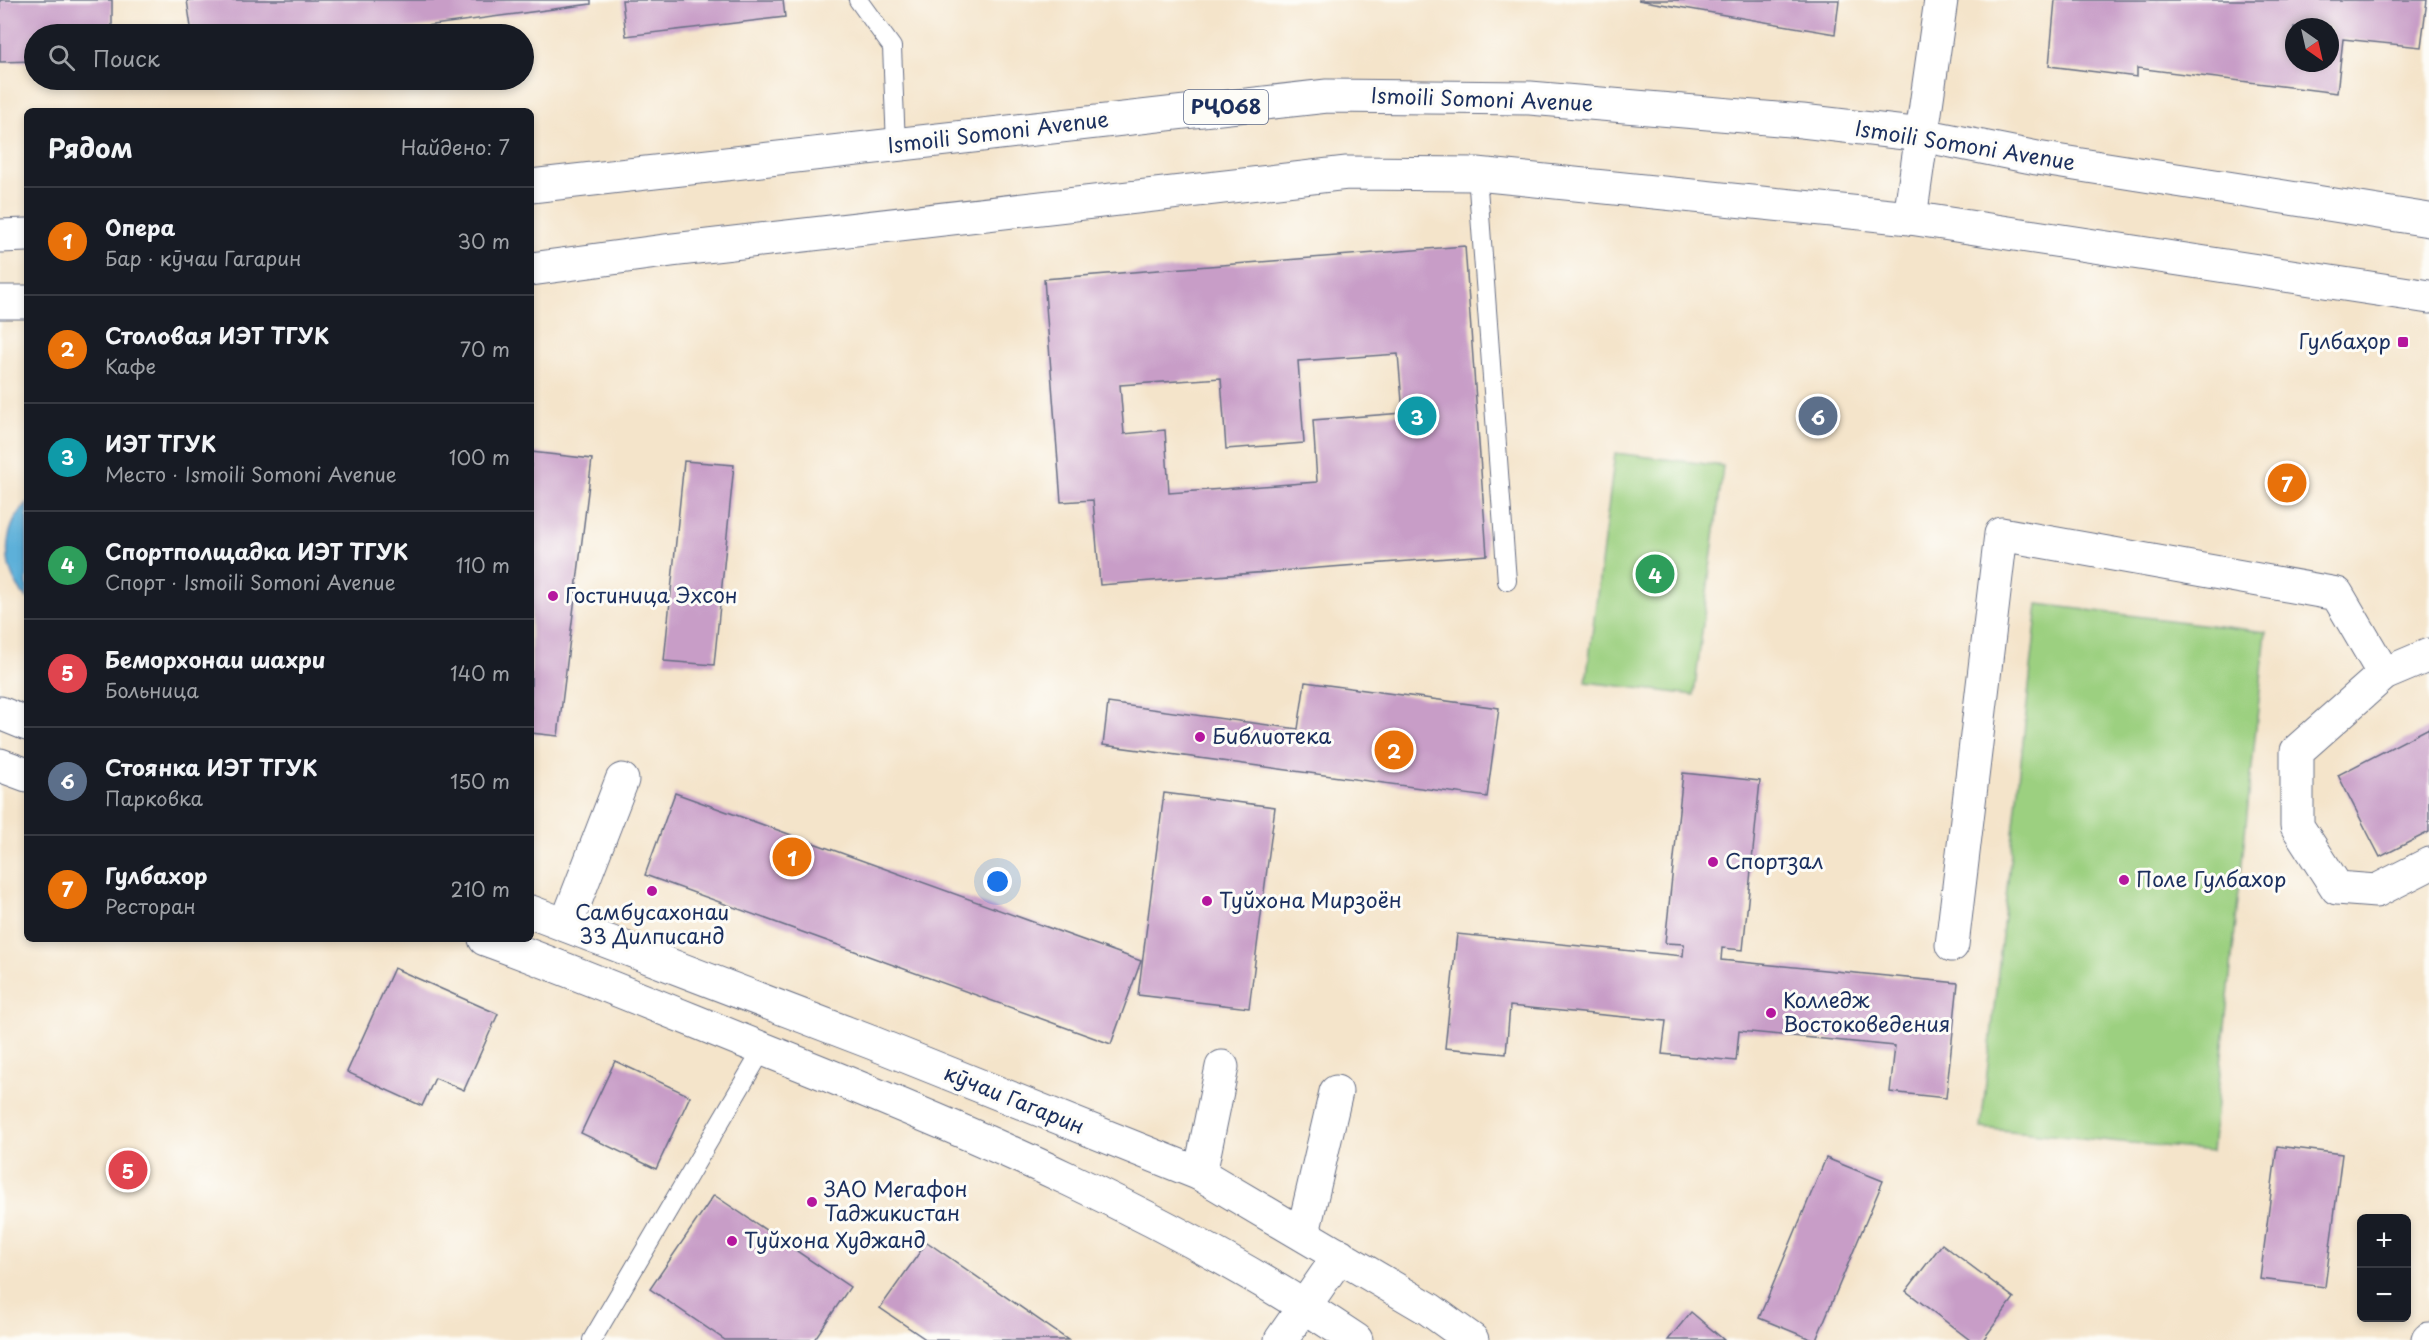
<!DOCTYPE html>
<html lang="ru">
<head>
<meta charset="utf-8">
<style>
	:root { --surface:#171b24; --page:#242831; --text:#f1f3f6; --muted:#9ea1a6; --line:#363941; --accent:#d690ce }
	body { margin:0; font-family:"Playpen Sans",sans-serif; background:var(--page); color:var(--text) }
	.controls { position:absolute; right:18px; bottom:18px; display:grid; overflow:hidden; border-radius:9px; box-shadow:0 3px 9px #0003 }
	.controls button { width:54px; height:54px; display:grid; place-items:center; padding:0; border:0; border-bottom:2px solid var(--line); background:var(--surface); color:var(--text); font:30px sans-serif }
	.compass { position:absolute; left:2285px; top:18px; width:54px; height:54px; border-radius:50%; background:var(--surface); box-shadow:0 3px 9px #0003; rotate:146deg }
	.you { position:absolute; left:998px; top:882px; width:21px; height:21px; margin:-15px; border:4px solid #fff; border-radius:50%; background:#1a73e8; box-shadow:0 0 0 9px #1a73e833 }
	.badge { display:grid; place-items:center; width:39px; height:39px; border-radius:50%; background:var(--accent); color:#fff; font-size:20px; font-weight:700 }
	.pin { position:absolute; translate:-50% -50%; border:3px solid #fff; box-shadow:0 2px 6px #0006 }
	.list { margin:0; padding:0; list-style:none }
	h2 { display:flex; justify-content:space-between; align-items:center; height:78px; margin:0; padding:0 24px; font-size:26px }
	h2 small { font-size:20px; font-weight:400; color:var(--muted) }
	.list li { display:grid; grid-template-columns:39px 1fr auto; gap:18px; align-items:center; box-sizing:border-box; height:108px; padding:0 24px; border-top:2px solid var(--line) }
	.list b { display:block; font-size:22px; white-space:nowrap }
	.list p { margin:0; font-size:20px; white-space:nowrap; color:var(--muted) }
	.list em { font-size:20px; font-style:normal; color:var(--muted) }
	.icon { flex:none; width:33px; height:33px; fill:none; stroke:currentColor; stroke-width:2; stroke-linecap:round; stroke-linejoin:round }
	.map { position:relative; flex:none; width:2429px; height:1340px; overflow:hidden }
	.search { position:absolute; background:var(--surface); box-shadow:0 3px 9px #0003; left:24px; top:24px; width:510px; height:66px; display:flex; align-items:center; gap:15px; box-sizing:border-box; padding:0 21px; border-radius:33px; color:var(--muted); font-size:22px }
	.panel { position:absolute; background:var(--surface); box-shadow:0 3px 9px #0003; left:24px; top:108px; width:510px; height:834px; border-radius:9px }
	.map>svg:first-child { display:block }
	.green { fill:#9cd080; stroke:#5c806f; stroke-width:1.5 }
	.water { fill:#5db0d9; stroke:#3c709c; stroke-width:1.5 }
	.building { fill:#c89dc7; fill-rule:evenodd }
	.lines { fill:none; stroke-linecap:round; stroke-linejoin:round }
	.lane-casing { stroke:#676e84; stroke-width:20 }
	.street-casing { stroke:#676e84; stroke-width:35 }
	.secondary-casing { stroke:#676e84; stroke-width:35 }
	.primary-casing { stroke:#676e84; stroke-width:35 }
	.highway-casing { stroke:#676e84; stroke-width:35 }
	.lane { stroke:#fff; stroke-width:18 }
	.street { stroke:#fff; stroke-width:33 }
	.secondary { stroke:#fff; stroke-width:33 }
	.primary { stroke:#fff; stroke-width:33 }
	.highway { stroke:#fff; stroke-width:33 }
	.poi-dot { fill:#b5179e; stroke:#fdfcf7; stroke-width:2 }
	.labels { text-anchor:middle; stroke-width:6; stroke-linejoin:round; paint-order:stroke }
	.shield { fill:#fdfcf7; stroke:#5f6c8c; stroke-width:1.5 }
	.shield-label { font-size:20px; font-weight:bold; fill:#1b2f5e }
	.street-label { font-size:21px; fill:#1b2f5e; stroke:#fdfcf7 }
	.poi-label { font-size:21px; fill:#1b2f5e; stroke:#fdfcf7; text-anchor:start }
</style>
</head>
<body>
<div class="map">
<svg width="2429" height="1340" viewBox="0 0 2429 1340">
	<rect width="100%" height="100%" fill="#fdfcf7"/>
	<filter id="ink" filterUnits="userSpaceOnUse"><feTurbulence type="fractalNoise" baseFrequency=".0167" numOctaves="2"/><feDisplacementMap in="SourceGraphic" scale="12" xChannelSelector="R" yChannelSelector="G"/><feConvolveMatrix kernelMatrix="1 2 1 2 8 2 1 2 1" color-interpolation-filters="sRGB"/></filter>
	<filter id="wash" filterUnits="userSpaceOnUse"><feTurbulence type="fractalNoise" baseFrequency=".008" numOctaves="4" result="noise"/><feDisplacementMap in="SourceGraphic" scale="24" xChannelSelector="R" yChannelSelector="G"/><feGaussianBlur stdDeviation="1.35" result="paint"/><feColorMatrix in="noise" values="0 0 0 0 0 0 0 0 0 0 0 0 0 0 0 0 0 1.4 0 .05"/><feComposite in="paint" operator="in"/></filter>
	<g filter="url(#wash)">
		<rect width="100%" height="100%" fill="#f4e4ca"/>
		<g class="green">
			<path d="M1615,453l108,13 -29,229 -108,-13z"/>
			<path d="M2038,604l228,28 -54,519 -231,-23z"/>
		</g>
		<path class="water" d="M27,503v95c-26,-27 -26,-68 0,-95z"/>
		<g id="blocks">
			<g class="building">
				<path d="M0,0h112v34h-78v27l-34,1z"/>
				<path d="M187,0h404v4l-225,30h-174z"/>
				<path d="M622,0h161l2,17 -159,19z"/>
				<path d="M1638,0h201l-4,34z"/>
				<path d="M2055,0h372l-6,47 -78,-8 -6,54 -200,-25v9l-88,-11zM2294,27h36v36h-36z"/>
				<path d="M1465,246l22,309 -387,30 -7,-85 -32,2 -17,-223zM1398,354l5,59 -90,7 4,62 -148,11 -4,-63 -41,4 -4,-49 101,-7 5,71 78,-6 -6,-82z"/>
				<path d="M531,452l61,7 -34,277 -27,-3z"/>
				<path d="M684,461l50,4 -20,200 -50,-4z"/>
				<path d="M1305,682l194,26 -12,89 -384,-52 5,-42 190,26z"/>
				<path d="M2429,728v104l-49,25 -42,-82z"/>
				<path d="M1683,773l77,8 -17,169 -21,-2 -1,12 237,23 -12,115 -56,-6 5,-46 -156,-15 -3,30 -74,-7 4,-33 -156,-15 -4,48 -61,-6 12,-114 226,22 1,-12 -19,-1z"/>
				<path d="M675,793l466,168 -30,83 -466,-169z"/>
				<path d="M1164,793l111,14 -26,201 -111,-13z"/>
				<path d="M394,968l104,46 -34,76 -29,-12 -13,28 -75,-34z"/>
				<path d="M615,1061l75,35 -34,73 -75,-36z"/>
				<path d="M2277,1146l65,8 -17,133 -65,-8z"/>
				<path d="M1826,1158l57,23 -67,159h-3l-54,-22z"/>
				<path d="M714,1195l136,92 -36,53h-89l-75,-51z"/>
				<path d="M927,1242l141,98h-141l-47,-32z"/>
				<path d="M1942,1244l72,54 -31,42h-13l-64,-49z"/>
				<path d="M1691,1312l33,28h-56z"/>
			</g>
		</g>
	</g>
	<g filter="url(#ink)">
		<use href="#blocks" fill-opacity="0" stroke="#676e84" stroke-width="1.5"/>
		<g class="lines">
			<defs>
				<g id="lane">
					<path d="M858,0l34,47 4,98"/>
					<path d="M1477,174l30,407"/>
					<path d="M592,1340l171,-291"/>
				</g>
				<g id="street">
					<path d="M2429,655l-45,19 -87,77v75l40,62 39,3 53,-27"/>
					<path d="M566,925l56,-145"/>
					<path d="M1952,945l49,-411 336,60 47,80"/>
					<path d="M1200,1174l22,-107"/>
					<path d="M1303,1233l33,-141"/>
					<path d="M1281,1340l59,-85"/>
					<path d="M2428,1340l1,-1"/>
				</g>
				<path id="secondary" d="M1910,218l31,-218"/>
				<g id="primary">
					<path d="M531,186l796,-90 203,2 272,23 120,14 115,23 392,62"/>
					<path d="M0,236l27,-1"/>
					<path d="M531,269l141,-19 675,-77 130,1 433,44 519,79"/>
					<path d="M0,302h27"/>
				</g>
				<g id="highway">
					<path d="M0,713l27,11"/>
					<path d="M0,765l27,10"/>
					<path d="M531,912l342,131 327,131 229,135 43,31"/>
					<path d="M485,939c94,34 186,73 278,110 204,81 411,168 593,291"/>
				</g>
			</defs>
			<use href="#lane" class="lane-casing"/>
			<use href="#street" class="street-casing"/>
			<use href="#secondary" class="secondary-casing"/>
			<use href="#primary" class="primary-casing"/>
			<use href="#highway" class="highway-casing"/>
			<use href="#lane" class="lane"/>
			<use href="#street" class="street"/>
			<use href="#secondary" class="secondary"/>
			<use href="#primary" class="primary"/>
			<use href="#highway" class="highway"/>
		</g>
	</g>
	<g class="poi-dot">
		<rect x="2397" y="336" width="12" height="12" rx="3"/>
		<circle cx="553" cy="596" r="6"/>
		<circle cx="1200" cy="737" r="6"/>
		<circle cx="1713" cy="862" r="6"/>
		<circle cx="2124" cy="880" r="6"/>
		<circle cx="652" cy="891" r="6"/>
		<circle cx="1207" cy="901" r="6"/>
		<circle cx="1771" cy="1013" r="6"/>
		<circle cx="812" cy="1202" r="6"/>
		<circle cx="732" cy="1241" r="6"/>
	</g>
	<g class="labels">
		<rect class="shield" x="1184" y="90" width="84" height="34" rx="4.5"/>
		<g class="shield-label">
			<text x="1226" y="114">РҶ068</text>
		</g>
		<g class="street-label">
			<text transform="translate(1482 100) rotate(2)" y="7">Ismoili Somoni Avenue</text>
			<text transform="translate(998 133) rotate(-7)" y="7">Ismoili Somoni Avenue</text>
			<text transform="translate(1965 146) rotate(9)" y="7">Ismoili Somoni Avenue</text>
			<text transform="translate(1014 1100) rotate(22)" y="7">кӯчаи Гагарин</text>
		</g>
		<g class="poi-label">
			<text x="2391" y="349" text-anchor="end">Гулбаҳор</text>
			<text x="565" y="603">Гостиница Эхсон</text>
			<text x="1212" y="744">Библиотека</text>
			<text x="1725" y="869">Спортзал</text>
			<text x="2136" y="887">Поле Гулбахор</text>
			<text x="1219" y="908">Туйхона Мирзоён</text>
			<text x="652" y="920" text-anchor="middle">Самбусахонаи<tspan x="652" dy="24">33 Дилписанд</tspan></text>
			<text x="1783" y="1008">Колледж<tspan x="1783" dy="24">Востоковедения</tspan></text>
			<text x="824" y="1197">ЗАО Мегафон<tspan x="824" dy="24">Таджикистан</tspan></text>
			<text x="744" y="1248">Туйхона Худжанд</text>
		</g>
	</g>
</svg>
<div class="controls">
<button>+</button>
<button>−</button>
</div>
<svg class="compass" viewBox="-18 -18 36 36"><path d="M0-13l5 13h-10z" fill="#e53935"/><path d="M0 13l5-13h-10z" fill="#9ea1a6"/></svg>
<div class="you"></div>
<div class="pin badge" style="left:792px;top:857px;background:#e8710a">1</div>
<div class="pin badge" style="left:1394px;top:750px;background:#e8710a">2</div>
<div class="pin badge" style="left:1417px;top:416px;background:#0f9aa8">3</div>
<div class="pin badge" style="left:1655px;top:574px;background:#2e9e5b">4</div>
<div class="pin badge" style="left:128px;top:1170px;background:#e0444e">5</div>
<div class="pin badge" style="left:1818px;top:416px;background:#5c6f8a">6</div>
<div class="pin badge" style="left:2287px;top:483px;background:#e8710a">7</div>
<div class="search"><svg class="icon" aria-label="search" viewBox="0 0 24 24"><circle cx="10" cy="10" r="6"/><path d="M15 15l6 6"/></svg>Поиск</div>
<section class="panel">
<h2>Рядом<small>Найдено: 7</small></h2>
<ul class="list">
<li><span class="badge" style="background:#e8710a">1</span><div><b>Опера</b><p>Бар · кӯчаи Гагарин</p></div><em>30 m</em></li>
<li><span class="badge" style="background:#e8710a">2</span><div><b>Столовая ИЭТ ТГУК</b><p>Кафе</p></div><em>70 m</em></li>
<li><span class="badge" style="background:#0f9aa8">3</span><div><b>ИЭТ ТГУК</b><p>Место · Ismoili Somoni Avenue</p></div><em>100 m</em></li>
<li><span class="badge" style="background:#2e9e5b">4</span><div><b>Спортполщадка ИЭТ ТГУК</b><p>Спорт · Ismoili Somoni Avenue</p></div><em>110 m</em></li>
<li><span class="badge" style="background:#e0444e">5</span><div><b>Беморхонаи шахри</b><p>Больница</p></div><em>140 m</em></li>
<li><span class="badge" style="background:#5c6f8a">6</span><div><b>Стоянка ИЭТ ТГУК</b><p>Парковка</p></div><em>150 m</em></li>
<li><span class="badge" style="background:#e8710a">7</span><div><b>Гулбахор</b><p>Ресторан</p></div><em>210 m</em></li>
</ul>
</section>
</div>
</body>
</html>
